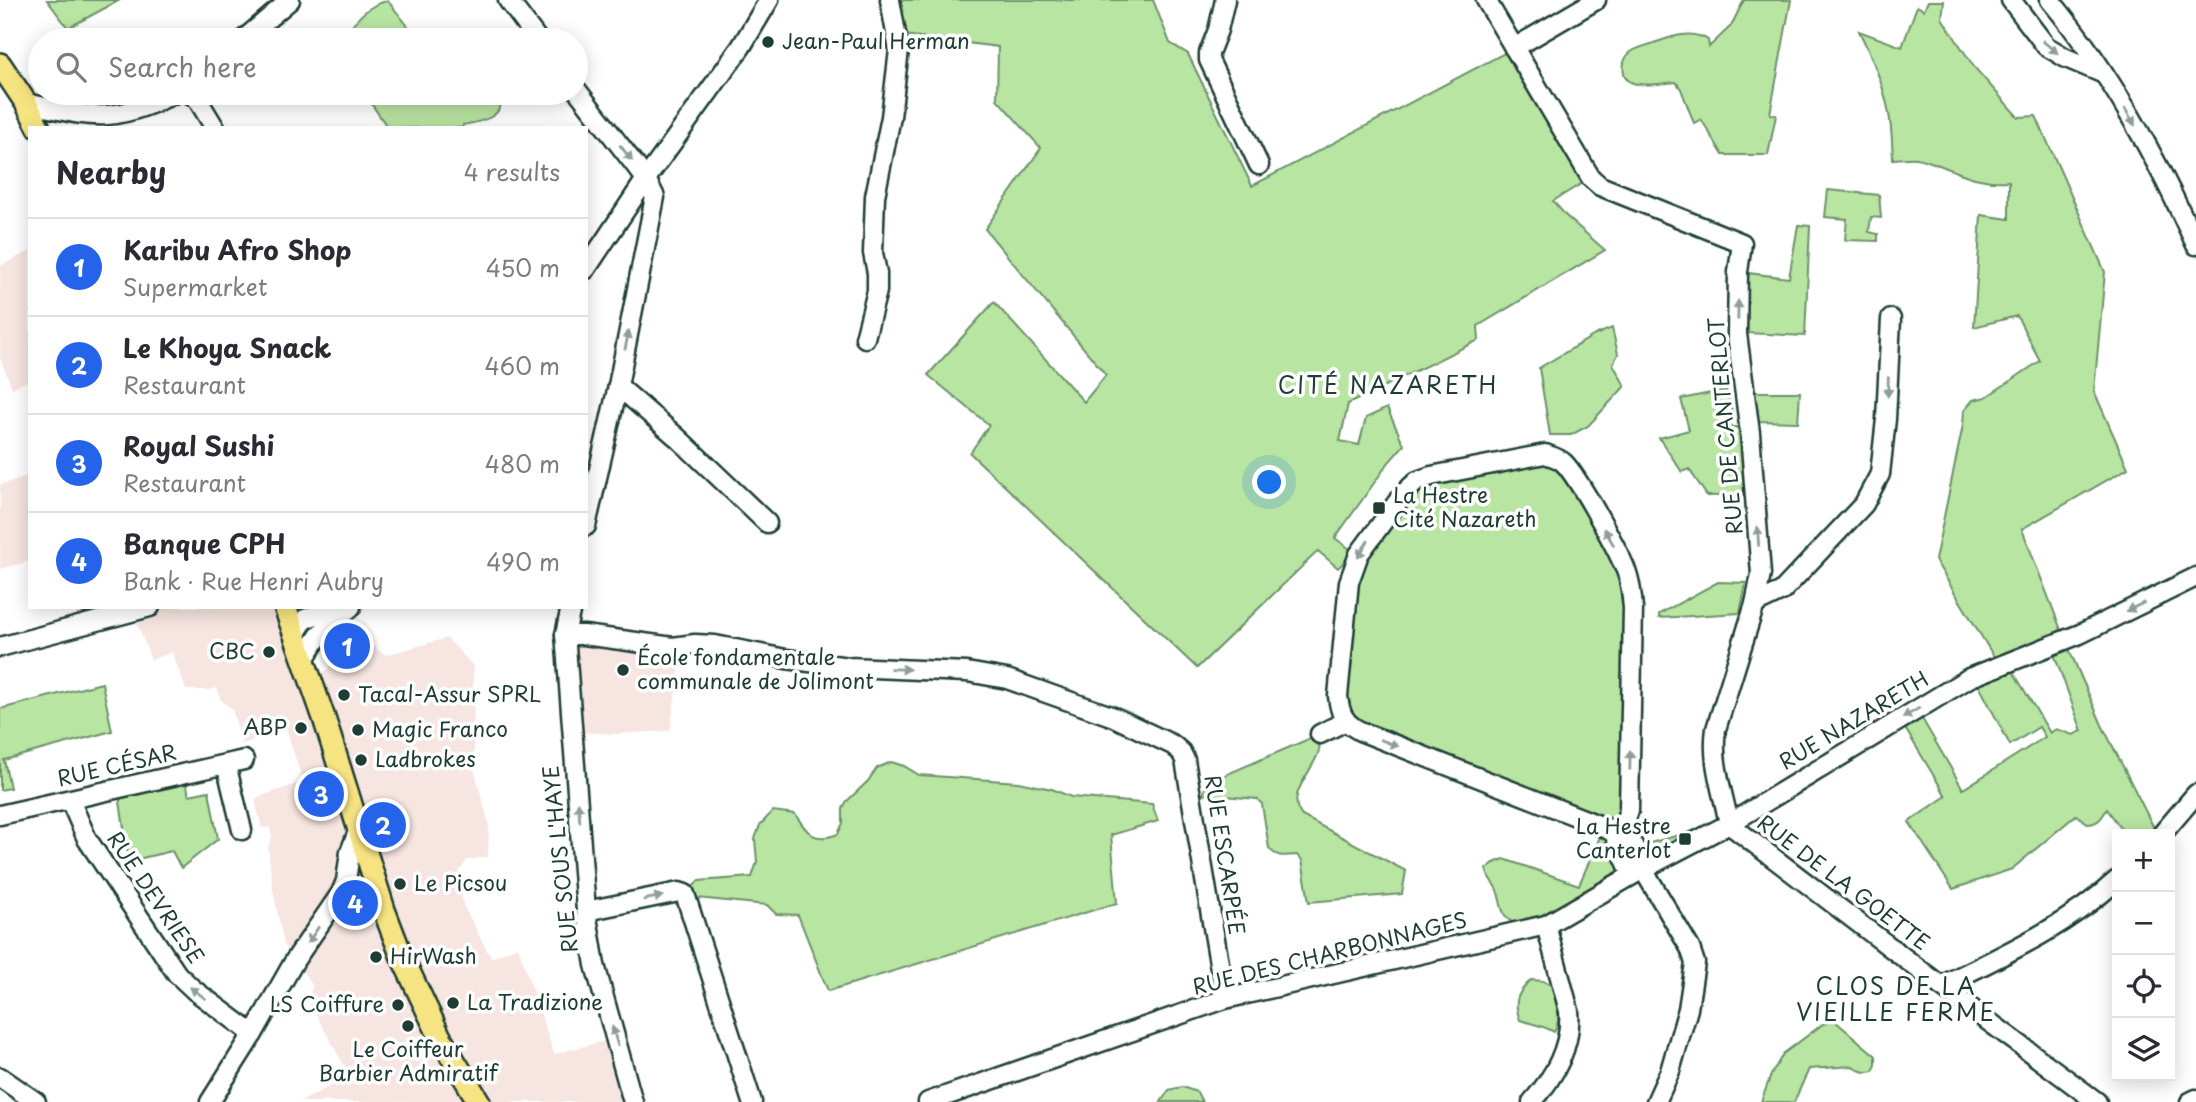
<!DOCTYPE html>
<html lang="en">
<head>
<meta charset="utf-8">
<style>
	:root { --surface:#fff; --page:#f7f7f7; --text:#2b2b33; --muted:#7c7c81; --line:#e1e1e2; --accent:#2563eb }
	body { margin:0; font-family:"Playpen Sans",sans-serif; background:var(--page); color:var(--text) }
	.controls { position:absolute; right:21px; bottom:21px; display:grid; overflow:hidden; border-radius:0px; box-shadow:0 4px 18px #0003 }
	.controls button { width:63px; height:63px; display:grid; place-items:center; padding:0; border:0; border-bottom:2px solid var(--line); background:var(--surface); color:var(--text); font:35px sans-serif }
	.you { position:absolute; left:1270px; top:483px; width:24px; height:24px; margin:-18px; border:5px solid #fff; border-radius:50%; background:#1a73e8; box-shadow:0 0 0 10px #1a73e833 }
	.badge { display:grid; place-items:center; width:46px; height:46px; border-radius:50%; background:var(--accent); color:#fff; font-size:23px; font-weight:700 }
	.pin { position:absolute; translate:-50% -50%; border:4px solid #fff; box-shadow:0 2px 7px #0006 }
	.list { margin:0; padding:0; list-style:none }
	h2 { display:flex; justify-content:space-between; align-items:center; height:91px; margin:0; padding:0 28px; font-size:30px }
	h2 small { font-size:23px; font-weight:400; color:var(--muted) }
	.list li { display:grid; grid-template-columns:46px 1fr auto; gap:21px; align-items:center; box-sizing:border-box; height:98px; padding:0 28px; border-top:2px solid var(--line) }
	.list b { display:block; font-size:26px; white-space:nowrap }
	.list p { margin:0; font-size:23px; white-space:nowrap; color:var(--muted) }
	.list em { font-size:23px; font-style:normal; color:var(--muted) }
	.icon { flex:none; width:38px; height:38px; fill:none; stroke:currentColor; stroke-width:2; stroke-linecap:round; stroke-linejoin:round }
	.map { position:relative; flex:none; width:2196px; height:1102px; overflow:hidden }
	.search { position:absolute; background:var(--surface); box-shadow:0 4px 18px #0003; left:28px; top:28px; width:560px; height:77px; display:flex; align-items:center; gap:18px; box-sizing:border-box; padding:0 24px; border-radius:38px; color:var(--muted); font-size:26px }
	.panel { position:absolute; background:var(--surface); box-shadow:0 4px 18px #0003; left:28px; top:126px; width:560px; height:483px; border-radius:0px }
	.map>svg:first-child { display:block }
	.built { fill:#f6e5e0 }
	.green { fill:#b9e5a2; stroke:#6c916b; stroke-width:2; fill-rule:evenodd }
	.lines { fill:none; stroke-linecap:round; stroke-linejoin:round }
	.minor-casing { stroke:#1f3d34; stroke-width:23 }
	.major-casing { stroke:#1f3d34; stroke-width:26 }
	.minor { stroke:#fff; stroke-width:18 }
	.major { stroke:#f6e381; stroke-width:21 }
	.oneway { fill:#8f9e9a }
	.poi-dot { fill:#1f3d34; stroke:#fff; stroke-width:2.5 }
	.labels { text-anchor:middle; stroke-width:7; stroke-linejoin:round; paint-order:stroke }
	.poi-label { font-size:21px; fill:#1f3d34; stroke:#fff; text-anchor:start }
	.street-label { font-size:21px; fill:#1f3d34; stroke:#fff }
	.neighbourhood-label { font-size:23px; letter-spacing:2px; fill:#1f3d34; stroke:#fff }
</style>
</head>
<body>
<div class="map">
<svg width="2196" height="1102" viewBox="0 0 2196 1102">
	<rect width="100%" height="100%" fill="#fff"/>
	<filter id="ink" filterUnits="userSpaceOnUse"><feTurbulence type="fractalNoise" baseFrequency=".0143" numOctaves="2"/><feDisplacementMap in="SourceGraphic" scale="14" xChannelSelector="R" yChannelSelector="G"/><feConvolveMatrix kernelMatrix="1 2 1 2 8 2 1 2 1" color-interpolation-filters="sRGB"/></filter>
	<g filter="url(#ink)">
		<g class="built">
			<path d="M30,251v129l-18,8 -12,-30v-92z"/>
			<path d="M30,475v86l-30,8v-84z"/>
			<path d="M121,607h164l25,70 17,-7 23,-40 36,25 61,-17 26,28 1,103 15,55 -1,33 -21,3 -8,12 4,33 28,53 27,-12 36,108 51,-13 18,61h-323l50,-26 -43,-78 6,-12 -29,-41 -11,-55 -5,-43 4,-10 -2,-10 -8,1 -6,-23v-7l47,-16 -17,-54 -44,16 -10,-35 -11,-9 -4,-12 -8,2h-23l-14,-38 -21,8 -18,-48z"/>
			<path d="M565,635l118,10 -13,86 -54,3 -44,-2z"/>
		</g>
		<g class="green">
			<path d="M47,0h73l-52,28z"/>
			<path d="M890,0h263l17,43 18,11 64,132 262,-138 77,130 -38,23 13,15 39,34 -127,76 1,14 -131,64 -8,37 19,4 7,-27 21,-10 17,37 -15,17 -54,76 19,14 -16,16 -20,-17 -121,117 -227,-215 19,-28 -61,-50 66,-73 90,100 22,-27 -121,-146 56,-81 -44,-49 1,-52 -102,-13z"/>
			<path d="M1744,0h47l-21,114 6,1 -8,40h-45l-22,-36 -7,4 -13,-34 -5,-7c-13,1 -30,5 -43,1 -13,-4 -12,-24 -2,-31 6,-4 14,-6 20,-8 20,-7 38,-15 57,-4l1,7 22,-21z"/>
			<path d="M388,1l31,39h-72c1,-17 24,-37 41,-39z"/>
			<path d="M1928,1h16l-2,17 32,49 44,50 18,-1 69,156 -11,119 34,77 -106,61 43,111 37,85 55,109h-32l-18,-25c-5,8 -8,14 -18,15l-13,-9 -64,54 -59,20 -44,-67 37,-26 -46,-76 17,-10 46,79 82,-52 -6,-10 -29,18 -36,-69 25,-11 -64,-105 28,-135 1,-14 9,-11 13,-3 54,-36 -23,-45 -43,11 7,-112 28,4v-38c-37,3 -55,-13 -88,-22 -8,-3 -19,0 -28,0 -1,-15 -1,-30 -4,-45 -5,-29 -17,-57 -30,-83l43,16 15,-41 7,4zM2051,646l31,85 -9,4 -17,-6 -6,4 -42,-70z"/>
			<path d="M364,93h138c2,25 -18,28 -39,32l-1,3h-74z"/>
			<path d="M1828,190l51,5 2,23 -10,-1 -2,15 9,2v7l-33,-1 2,-21 -22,-2z"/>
			<path d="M1798,225l12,1 -5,110 -58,-3v-60l42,5z"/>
			<path d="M1612,328l6,26 -5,10 12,22 -37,40 -17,9h-21l-11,-67 56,-33z"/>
			<path d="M1726,390l8,28 -4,1 1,8h8l2,13 10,-1 4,56 -48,1 -18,-27 -7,3 -23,-34 30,-8 -8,-31z"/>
			<path d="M1753,392h47l-2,30 -43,-1z"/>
			<path d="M1554,455l75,121 -3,256 -265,-99 -22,-28 17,-141 55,-78z"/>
			<path d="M1718,582l28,1 -6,30 -81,5v-4z"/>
			<path d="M102,683l10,48 -108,29 6,28 -10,2v-81z"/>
			<path d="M1320,734c0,5 0,11 -1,16 -5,22 -35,44 -17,66l104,55 -4,23 -93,8 -7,-42 -5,-5c-12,1 -21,3 -28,-7l-7,-44 -5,-5 -54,-5 2,-6 4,-6z"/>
			<path d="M891,762l13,4 15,9 99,7 34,7 19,8 81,7 6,17 -47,14 6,68 -289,88 -30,-76 -22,-1 -9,-9 -70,-7 -4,-4v-7l5,-6 54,-4 5,-15 -2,-23 5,-14 13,-14 22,3c13,20 19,29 43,20l5,-11v-14l3,-7 22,-21 9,-13z"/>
			<path d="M186,782l3,13 20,-4 9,48 -37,29 -9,-17 -43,10 -10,-66z"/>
			<path d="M1705,828l-43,28 -17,-5 -2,-6z"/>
			<path d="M1602,832l10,5 10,27c-1,5 -3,11 -7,14 -12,12 -82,46 -98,45 -18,-2 -15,-25 -21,-35 -5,-8 -8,-10 -10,-19l8,-6 10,-4 75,26z"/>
			<path d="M1531,980l12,1 9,5c3,14 11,33 2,46 -14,-8 -20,-7 -34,-12 -7,-18 -3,-27 11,-40z"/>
			<path d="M1835,1021l41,35v9l-3,6c-8,2 -13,1 -20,-5l-44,3 -15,33h-33l10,-27 12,-21 40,-30z"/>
			<path d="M1182,1087l15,5 5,10h-41l8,-12z"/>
		</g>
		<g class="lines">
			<defs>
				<g id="minor">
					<path d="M508,0l30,40"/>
					<path d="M1225,0l-7,30 -9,23v7l50,105"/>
					<path d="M1486,0l105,178 9,8 142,57 -4,29 -1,62 13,99 11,141 -6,30 -39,125c-5,33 7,63 13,95"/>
					<path d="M2011,0l35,46 20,12 38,16"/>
					<path d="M2050,0c61,73 107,159 146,245"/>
					<path d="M243,40l47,-40"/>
					<path d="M1514,48l82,-48"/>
					<path d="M576,89l70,90 9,18 -37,189 -32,140"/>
					<path d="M189,93l9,7 17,28"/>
					<path d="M26,103c26,5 55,14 82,12 24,-2 46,-12 68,-22"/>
					<path d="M586,269l60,-90 95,-132 28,-47"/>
					<path d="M865,338l12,-47v-18l-4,-20 2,-57 16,-79 8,-67 -9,-50"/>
					<path d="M618,386l61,53 88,84"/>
					<path d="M1755,604l27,-13 82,-87 16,-30 6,-55 5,-100"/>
					<path d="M571,607l-6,28 1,11 20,265 9,54 38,137"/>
					<path d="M295,634l10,-15 31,-12"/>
					<path d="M565,635h19l89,12 22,-3 20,1 71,14 63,8 118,5 40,7 107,38 59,28 8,7 4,8 40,239"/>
					<path d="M0,647l150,-40"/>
					<path d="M304,659l17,-26 30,-26"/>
					<path d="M1320,734l26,-13"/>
					<path d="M226,764l16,66"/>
					<path d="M70,800l17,39 90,135 17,16 59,44"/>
					<path d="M0,815l244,-55"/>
					<path d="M1729,824l212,162 156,116"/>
					<path d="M1623,827l12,22 8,20 47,79 5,15 -7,46 -18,62 -14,31"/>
					<path d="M1614,833l9,-6 6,-17 4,-202c-1,-11 -2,-22 -5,-32 -6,-20 -50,-99 -64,-113 -5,-5 -13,-7 -19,-9l-114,22 -14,5 -13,12 -45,61 -10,28 -11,114c2,18 6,27 22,35l246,97 8,5 18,42"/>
					<path d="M2162,834l34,-40"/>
					<path d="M586,911l93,-19 6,2 67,208"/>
					<path d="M1941,986c62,-31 125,-59 176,-106"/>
					<path d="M0,1077l36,25"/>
					<path d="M210,1102l43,-68 42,-74 46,-67 5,-12 4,-29 9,-23"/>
					<path d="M928,1102l297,-103 321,-74 97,-56 86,-45 240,-146 111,-44 116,-57"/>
					<path d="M1532,1102c23,-26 40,-56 37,-91l-23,-86"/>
					<path d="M2190,1102l6,-3"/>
				</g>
				<g id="major">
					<path d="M0,64l26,39 13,25"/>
					<path d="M285,607l39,111 60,192 18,47 38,80 39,65"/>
				</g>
			</defs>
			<use href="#minor" class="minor-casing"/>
			<use href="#major" class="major-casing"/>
			<use href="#minor" class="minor"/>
			<use href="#major" class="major"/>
		</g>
		<defs><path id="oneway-solid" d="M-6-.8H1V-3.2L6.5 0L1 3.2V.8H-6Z" transform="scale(1.75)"/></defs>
		<g class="oneway">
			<use href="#oneway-solid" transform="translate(2050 47) rotate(39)"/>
			<use href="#oneway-solid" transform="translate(2130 117) rotate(59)"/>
			<use href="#oneway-solid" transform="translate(626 153) rotate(52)"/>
			<use href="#oneway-solid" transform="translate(1738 310) rotate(-89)"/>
			<use href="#oneway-solid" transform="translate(627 340) rotate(-78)"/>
			<use href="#oneway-solid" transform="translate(1888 387) rotate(92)"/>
			<use href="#oneway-solid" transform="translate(1758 536) rotate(-94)"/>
			<use href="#oneway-solid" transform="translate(1609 537) rotate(-120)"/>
			<use href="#oneway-solid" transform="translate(1363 549) rotate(122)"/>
			<use href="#oneway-solid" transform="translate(2135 607) rotate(154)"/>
			<use href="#oneway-solid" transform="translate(900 669) rotate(2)"/>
			<use href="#oneway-solid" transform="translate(1911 713) rotate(149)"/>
			<use href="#oneway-solid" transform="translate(1389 743) rotate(21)"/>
			<use href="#oneway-solid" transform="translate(1630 760) rotate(-89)"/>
			<use href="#oneway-solid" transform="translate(579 812) rotate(-95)"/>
			<use href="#oneway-solid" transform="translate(653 898) rotate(-12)"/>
			<use href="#oneway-solid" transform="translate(313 935) rotate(125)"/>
			<use href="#oneway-solid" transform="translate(198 993) rotate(-143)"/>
			<use href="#oneway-solid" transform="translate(615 1036) rotate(-106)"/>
		</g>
	</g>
	<g class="poi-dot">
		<circle cx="768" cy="42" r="7"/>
		<rect x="1372" y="501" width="14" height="14" rx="3.5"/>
		<circle cx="269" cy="652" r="7"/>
		<circle cx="623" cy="670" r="7"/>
		<circle cx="344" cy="695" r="7"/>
		<circle cx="301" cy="728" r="7"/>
		<circle cx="358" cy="730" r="7"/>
		<circle cx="361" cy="760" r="7"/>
		<rect x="1678" y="832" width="14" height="14" rx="3.5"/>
		<circle cx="400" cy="884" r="7"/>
		<circle cx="376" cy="957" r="7"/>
		<circle cx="453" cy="1003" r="7"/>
		<circle cx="398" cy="1005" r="7"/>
		<circle cx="408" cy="1026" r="7"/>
	</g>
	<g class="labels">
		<g class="poi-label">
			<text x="782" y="49">Jean-Paul Herman</text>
			<text x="1393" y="503">La Hestre<tspan x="1393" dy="24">Cité Nazareth</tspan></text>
			<text x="255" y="659" text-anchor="end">CBC</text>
			<text x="637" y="665">École fondamentale<tspan x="637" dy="24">communale de Jolimont</tspan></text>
			<text x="358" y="702">Tacal-Assur SPRL</text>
			<text x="287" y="735" text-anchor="end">ABP</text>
			<text x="372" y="737">Magic Franco</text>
			<text x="375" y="767">Ladbrokes</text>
			<text x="1671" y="834" text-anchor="end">La Hestre<tspan x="1671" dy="24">Canterlot</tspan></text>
			<text x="414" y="891">Le Picsou</text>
			<text x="390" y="964">HirWash</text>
			<text x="467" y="1010">La Tradizione</text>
			<text x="384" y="1012" text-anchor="end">LS Coiffure</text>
			<text x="408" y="1057" text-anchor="middle">Le Coiffeur<tspan x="408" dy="24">Barbier Admiratif</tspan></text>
		</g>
		<g class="street-label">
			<text transform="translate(1726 426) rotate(-95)" y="7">RUE DE CANTERLOT</text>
			<text transform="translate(1854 721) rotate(-31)" y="7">RUE NAZARETH</text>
			<text transform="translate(117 766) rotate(-13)" y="7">RUE CÉSAR</text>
			<text transform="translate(1224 855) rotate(81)" y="7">RUE ESCARPÉE</text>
			<text transform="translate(561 859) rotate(-96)" y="7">RUE SOUS L'HAYE</text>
			<text transform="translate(1843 883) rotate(37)" y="7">RUE DE LA GOETTE</text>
			<text transform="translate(155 898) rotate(56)" y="7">RUE DEVRIESE</text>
			<text transform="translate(1330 954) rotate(-14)" y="7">RUE DES CHARBONNAGES</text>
		</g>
		<g class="neighbourhood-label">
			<text x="1388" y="394">CITÉ NAZARETH</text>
			<text x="1896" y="995">CLOS DE LA<tspan x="1896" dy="26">VIEILLE FERME</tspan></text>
		</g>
	</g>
</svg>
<div class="controls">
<button>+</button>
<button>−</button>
<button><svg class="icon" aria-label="locate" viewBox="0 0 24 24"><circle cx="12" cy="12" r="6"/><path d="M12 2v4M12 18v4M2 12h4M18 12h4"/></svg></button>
<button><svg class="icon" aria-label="layers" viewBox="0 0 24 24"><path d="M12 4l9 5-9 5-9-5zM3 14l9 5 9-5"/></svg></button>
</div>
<div class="you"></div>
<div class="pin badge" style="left:347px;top:646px">1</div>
<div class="pin badge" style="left:383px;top:825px">2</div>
<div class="pin badge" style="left:321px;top:794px">3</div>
<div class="pin badge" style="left:355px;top:903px">4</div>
<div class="search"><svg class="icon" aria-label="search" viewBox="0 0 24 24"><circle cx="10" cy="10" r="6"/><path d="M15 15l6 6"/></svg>Search here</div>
<section class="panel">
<h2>Nearby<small>4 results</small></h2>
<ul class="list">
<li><span class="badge">1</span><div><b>Karibu Afro Shop</b><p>Supermarket</p></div><em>450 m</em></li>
<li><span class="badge">2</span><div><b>Le Khoya Snack</b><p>Restaurant</p></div><em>460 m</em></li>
<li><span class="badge">3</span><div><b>Royal Sushi</b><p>Restaurant</p></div><em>480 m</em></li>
<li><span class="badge">4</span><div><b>Banque CPH</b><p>Bank · Rue Henri Aubry</p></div><em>490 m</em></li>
</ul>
</section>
</div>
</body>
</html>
